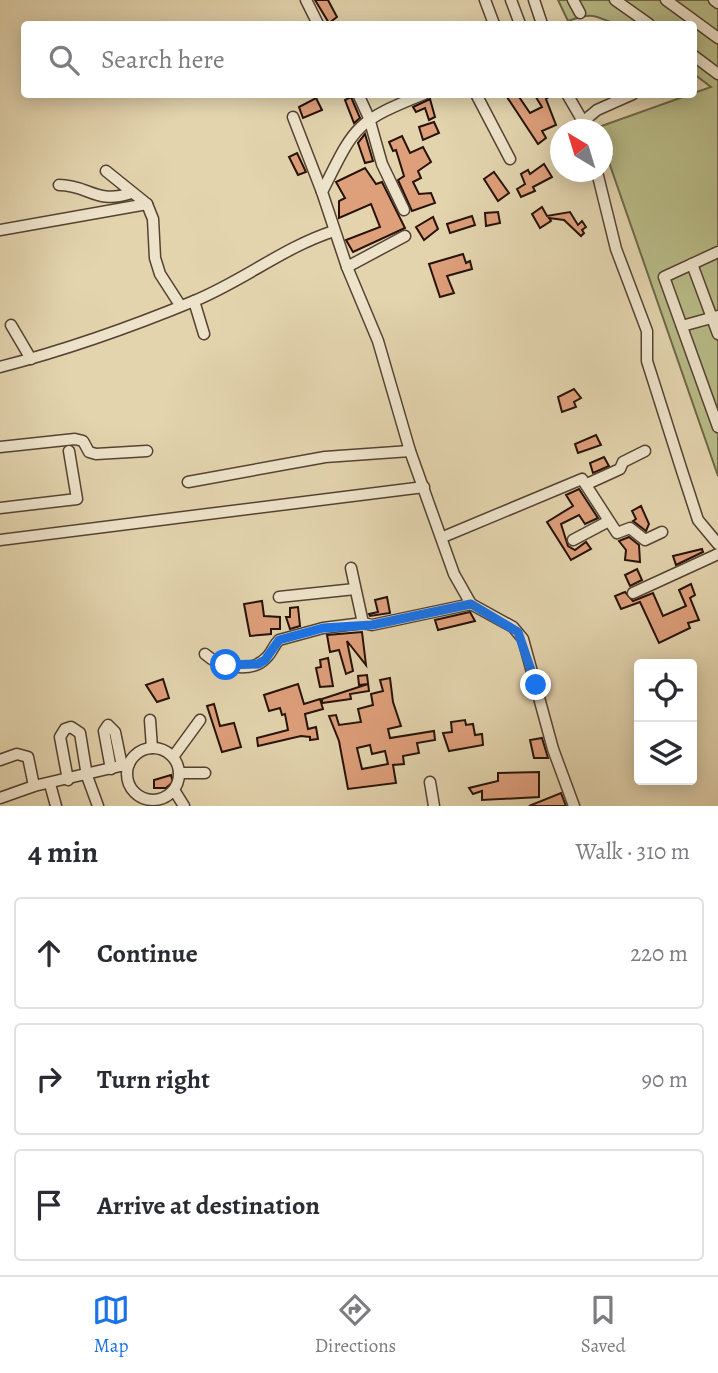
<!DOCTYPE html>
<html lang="en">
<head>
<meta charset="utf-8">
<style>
	:root { --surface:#fff; --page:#f7f7f7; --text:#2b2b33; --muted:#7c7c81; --line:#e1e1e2; --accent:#1a73e8 }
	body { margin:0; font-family:Alegreya,serif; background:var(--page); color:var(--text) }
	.controls { position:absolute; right:21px; bottom:21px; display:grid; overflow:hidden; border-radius:7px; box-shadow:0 4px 18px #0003 }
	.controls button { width:63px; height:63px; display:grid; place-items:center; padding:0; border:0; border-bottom:2px solid var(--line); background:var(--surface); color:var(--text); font:35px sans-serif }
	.compass { position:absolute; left:550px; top:119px; width:63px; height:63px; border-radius:50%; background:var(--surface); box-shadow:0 4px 18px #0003; rotate:322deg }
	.stop { position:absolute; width:21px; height:21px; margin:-16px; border:5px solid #1a73e8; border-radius:50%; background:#fff }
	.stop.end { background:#1a73e8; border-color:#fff; box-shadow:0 2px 7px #0008 }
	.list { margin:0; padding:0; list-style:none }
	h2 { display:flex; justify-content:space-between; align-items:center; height:91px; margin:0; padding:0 28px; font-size:30px }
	h2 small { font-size:23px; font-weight:400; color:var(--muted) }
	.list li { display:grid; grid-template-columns:46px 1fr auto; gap:21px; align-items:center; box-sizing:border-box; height:112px; margin:0 14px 14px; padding:0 14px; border:2px solid var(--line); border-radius:7px }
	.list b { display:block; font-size:26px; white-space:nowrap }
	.list em { font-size:23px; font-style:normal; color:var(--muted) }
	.icon { flex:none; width:38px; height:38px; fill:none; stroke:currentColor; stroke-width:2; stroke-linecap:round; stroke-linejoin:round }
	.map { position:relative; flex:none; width:718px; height:806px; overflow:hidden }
	.search { position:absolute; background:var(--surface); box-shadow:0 4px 18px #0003; left:21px; right:21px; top:21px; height:77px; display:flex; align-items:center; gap:18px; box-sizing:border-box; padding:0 24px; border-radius:7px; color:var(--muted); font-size:26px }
	.sheet { height:469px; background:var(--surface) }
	nav { display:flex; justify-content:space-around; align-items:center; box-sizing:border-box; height:98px; border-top:2px solid var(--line); background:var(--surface); font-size:19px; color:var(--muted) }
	nav a { display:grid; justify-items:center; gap:4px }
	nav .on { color:var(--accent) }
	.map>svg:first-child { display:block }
	.green { fill:#b8bc88; stroke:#6f6748; stroke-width:2 }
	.building { fill:#de9f7b; stroke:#261208; stroke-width:2; fill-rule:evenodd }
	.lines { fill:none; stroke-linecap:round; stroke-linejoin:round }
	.minor-casing { stroke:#554232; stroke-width:13 }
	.minor { stroke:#ede3ca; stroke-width:10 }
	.route { stroke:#1a73e8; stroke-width:9 }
</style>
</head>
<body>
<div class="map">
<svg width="718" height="806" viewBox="0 0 718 806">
	<rect width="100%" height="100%" fill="#e3d4ae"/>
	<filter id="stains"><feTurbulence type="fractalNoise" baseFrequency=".00286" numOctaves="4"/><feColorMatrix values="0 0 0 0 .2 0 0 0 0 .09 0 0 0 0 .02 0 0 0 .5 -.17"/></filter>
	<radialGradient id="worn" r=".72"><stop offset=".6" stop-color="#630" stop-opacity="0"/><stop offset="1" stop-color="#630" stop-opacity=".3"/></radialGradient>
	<path class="green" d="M558,0h160v476l-115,-331 -1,-15 -6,-2 115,-41 -17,-13v-50c-24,0 -50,3 -73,0 -26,-3 -20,-15 -53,-3z"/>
	<g class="building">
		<path d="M315,0h13l9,17 -8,6z"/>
		<path d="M505,94h12l13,19 12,-6 -8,-13h19l-7,5 10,26 -14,6 4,7 -8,6z"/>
		<path d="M351,97l9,21 -6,5 -9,-23z"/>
		<path d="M316,98l6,12 -19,8 -4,-11z"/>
		<path d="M430,99l5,18 -6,3 -4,-12 -9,4 -3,-5z"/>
		<path d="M434,122l5,11 -16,7 -4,-13z"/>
		<path d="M365,134l8,27 -8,2 -7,-20z"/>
		<path d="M402,136l8,17 13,-6 8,15 -13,9 3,7 -8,4 6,12 12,-1 4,10 -23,8 -14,-31 6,-4 -8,-26 -3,1 -4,-9z"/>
		<path d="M297,153l9,19 -8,3 -9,-18z"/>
		<path d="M544,164l8,13 -19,10 2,4 -14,6 -4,-8 8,-5 -4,-10 7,-4 2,4z"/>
		<path d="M365,168l11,16 6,-2 23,46 -52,24 -7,-12 34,-13 -9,-23 -32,14v-17l6,-3 -9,-16z"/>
		<path d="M494,172l15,21 -11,8 -14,-22z"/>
		<path d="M542,207l5,9 23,-4 8,13 4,-4 4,6 -4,3 2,3 -3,3 -17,-16 -15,-2 2,3 -11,7 -8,-14z"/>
		<path d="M498,212l2,11 -14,3 -1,-13z"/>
		<path d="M472,216l3,9 -25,8 -3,-9z"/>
		<path d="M433,217l5,12 -14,11 -8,-13z"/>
		<path d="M463,254l3,9 4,-2 2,8 -25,7 7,17 -14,4 -11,-33z"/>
		<path d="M574,389l7,9 -7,4 2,5 -14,5 -4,-15z"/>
		<path d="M596,435l5,10 -23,8 -3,-9z"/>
		<path d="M604,457l5,9 -16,7 -3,-10z"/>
		<path d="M579,489l19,29 -13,6 -6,-9 -18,9 7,22 7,4 11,-8 5,7 -20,11 -24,-38 26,-16 -7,-11z"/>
		<path d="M641,506l8,18 -3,7 -13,-10 3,-2 -4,-8z"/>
		<path d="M629,537l10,8 1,17 -15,-2 1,-10 -7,-9z"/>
		<path d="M702,549l1,3 -27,13 -3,-9z"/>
		<path d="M637,569l5,11 -12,6 -5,-11z"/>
		<path d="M691,584l4,11 -5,3 9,22 -11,3 2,5 -31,15 -19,-41 -19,7 -6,-13 10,-4 8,9 20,-8 10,23 23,-10 -7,-16z"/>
		<path d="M387,597l3,16 -20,3 -1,-2 9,-2 -3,-12z"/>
		<path d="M262,601l2,15 16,1v12h-9v5l-21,2 -6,-32z"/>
		<path d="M298,607l2,19 -10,3 -4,-12h4v-9z"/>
		<path d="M470,612l5,9 -37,9 -3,-10z"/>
		<path d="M362,632l4,33 -19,-24 6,30 -7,3 -7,-24 -9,2 -3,-17z"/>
		<path d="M328,658l5,28 -13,1 -4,-19 5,-1 -1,-7z"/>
		<path d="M367,675l2,16 -19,3 1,5 -29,4v-4l46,-15 -9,1 -1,-9z"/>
		<path d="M390,678l3,24 8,24 -13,3 2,9 44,-7 1,9 -18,3 2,10 -16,3 1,8 -11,1 3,18 -48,6 -9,-48 -10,-25 7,-1 3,10 22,-3 -3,-13 15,-4 -2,-11 12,-3 -3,-11zM370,745l2,9 13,-3 3,13 -26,5 -5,-21z"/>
		<path d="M163,679l6,19 -12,4 -11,-17z"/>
		<path d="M298,684l6,20 16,-5 3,10 -18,5 3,15 8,-2 2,12 -8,1v-3l-9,-1 -43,10 -1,-8 31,-8 -3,-16 -3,1 -2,-7 -11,3 -5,-16z"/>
		<path d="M214,704l6,22 14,-3 7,24 -19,5 -15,-46z"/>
		<path d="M465,720l1,5 7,-1 2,11 7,-1 1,11 -34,6 -6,-18 9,-1 -1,-10z"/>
		<path d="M542,738l6,20h-14l-4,-18z"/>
		<path d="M539,772v25l-57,3v-9l-9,3 -4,-6 29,-7v-8z"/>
		<path d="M171,775l2,7 -7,6h-12v-8z"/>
		<path d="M561,793l5,13h-37z"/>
	</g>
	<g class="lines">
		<defs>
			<g id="minor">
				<path d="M306,0l12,24"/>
				<path d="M485,0l9,24"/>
				<path d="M511,0l9,24"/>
				<path d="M534,0l8,24"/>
				<path d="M573,0l7,13"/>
				<path d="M615,0l34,24"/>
				<path d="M666,0l52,38"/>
				<path d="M714,0l4,3"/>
				<path d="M694,56l24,18"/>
				<path d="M358,94l11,24 13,46 22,46"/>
				<path d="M424,94c-70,28 -69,32 -102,98l25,75 31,74 32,110 44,123 17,30 42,23 10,12 30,110 21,57"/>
				<path d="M476,94l34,65"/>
				<path d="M567,94l21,36"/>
				<path d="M293,117l29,75"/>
				<path d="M585,120l12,-10 36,-16"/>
				<path d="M106,171l41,33 6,15 2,39 5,16 20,31"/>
				<path d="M597,172l19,77 31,82v30l35,110 16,49 20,24"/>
				<path d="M59,185c30,0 37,20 72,8"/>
				<path d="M0,230l147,-26"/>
				<path d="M718,252l-54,25 54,150"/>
				<path d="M692,264l26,70"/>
				<path d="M347,267l58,-31"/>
				<path d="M194,301l10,33"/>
				<path d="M11,325l20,34"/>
				<path d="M682,326l36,-10"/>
				<path d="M0,367c66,-17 131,-40 194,-66 49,-20 90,-54 140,-70"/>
				<path d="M0,447l75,-8 8,2 6,11 7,2 51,-3"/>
				<path d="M188,482l137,-25 85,-6"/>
				<path d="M587,484l33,-15 3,-7 22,-11"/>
				<path d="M0,508l77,-9 -8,-48"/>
				<path d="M443,537l139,-58 35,54 13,-5 15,12 17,-8"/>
				<path d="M0,540l424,-53"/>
				<path d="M573,540l34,-18"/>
				<path d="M351,568l12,55 9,2 99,-21"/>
				<path d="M633,593l85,-39"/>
				<path d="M279,597l76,-8"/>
				<path d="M205,654c14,13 46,20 61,4 6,-5 7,-12 13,-18l44,-12 40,-5"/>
				<path d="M150,720l2,28"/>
				<circle cx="153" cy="774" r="26"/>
				<path d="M173,757l27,-37"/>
				<path d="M0,760l17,-6 11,3 6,29"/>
				<path d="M111,769l-7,-38 4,-6 7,7 7,34"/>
				<path d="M179,773h26"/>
				<path d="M68,780l-8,-43 5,-8 6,-2 9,6 7,43 11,30"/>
				<path d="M430,782l4,24"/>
				<path d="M50,784l6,22"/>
				<path d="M174,790l10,16"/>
				<path d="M0,798l34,-12 95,-22"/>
			</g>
		</defs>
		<use href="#minor" class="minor-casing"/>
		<use href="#minor" class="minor"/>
	</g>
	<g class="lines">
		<path class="route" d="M226,665l32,-1 7,-4 14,-20 44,-12 49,-3 99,-21 47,28 18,53"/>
	</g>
	<rect width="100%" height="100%" filter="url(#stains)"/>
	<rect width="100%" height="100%" fill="url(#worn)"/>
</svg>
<div class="controls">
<button><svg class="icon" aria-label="locate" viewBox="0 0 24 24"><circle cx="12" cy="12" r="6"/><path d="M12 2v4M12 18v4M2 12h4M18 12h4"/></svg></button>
<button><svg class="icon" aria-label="layers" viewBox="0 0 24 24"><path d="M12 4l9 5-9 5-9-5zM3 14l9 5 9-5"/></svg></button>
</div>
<svg class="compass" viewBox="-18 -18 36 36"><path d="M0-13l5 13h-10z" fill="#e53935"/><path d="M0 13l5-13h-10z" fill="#7c7c81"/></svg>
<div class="stop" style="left:226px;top:665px"></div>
<div class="stop end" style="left:536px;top:685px"></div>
<div class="search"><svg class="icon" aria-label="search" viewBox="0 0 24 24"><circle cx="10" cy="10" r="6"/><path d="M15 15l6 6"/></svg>Search here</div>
</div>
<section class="sheet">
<h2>4 min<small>Walk · 310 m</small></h2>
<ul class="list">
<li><svg class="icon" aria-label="ahead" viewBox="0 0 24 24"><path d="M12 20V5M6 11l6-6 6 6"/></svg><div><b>Continue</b></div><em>220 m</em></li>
<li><svg class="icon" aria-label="right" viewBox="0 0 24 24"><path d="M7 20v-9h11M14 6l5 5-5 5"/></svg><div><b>Turn right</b></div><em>90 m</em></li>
<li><svg class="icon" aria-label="arrive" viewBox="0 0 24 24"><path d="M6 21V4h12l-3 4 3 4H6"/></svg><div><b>Arrive at destination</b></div></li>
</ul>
</section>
<nav>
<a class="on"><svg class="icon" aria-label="map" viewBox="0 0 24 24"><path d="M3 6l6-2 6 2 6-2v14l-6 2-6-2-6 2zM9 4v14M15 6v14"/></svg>Map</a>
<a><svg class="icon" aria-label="directions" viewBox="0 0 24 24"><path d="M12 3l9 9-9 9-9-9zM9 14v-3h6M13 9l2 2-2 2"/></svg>Directions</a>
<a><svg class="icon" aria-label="saved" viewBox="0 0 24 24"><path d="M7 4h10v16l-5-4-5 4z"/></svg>Saved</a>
</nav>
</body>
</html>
